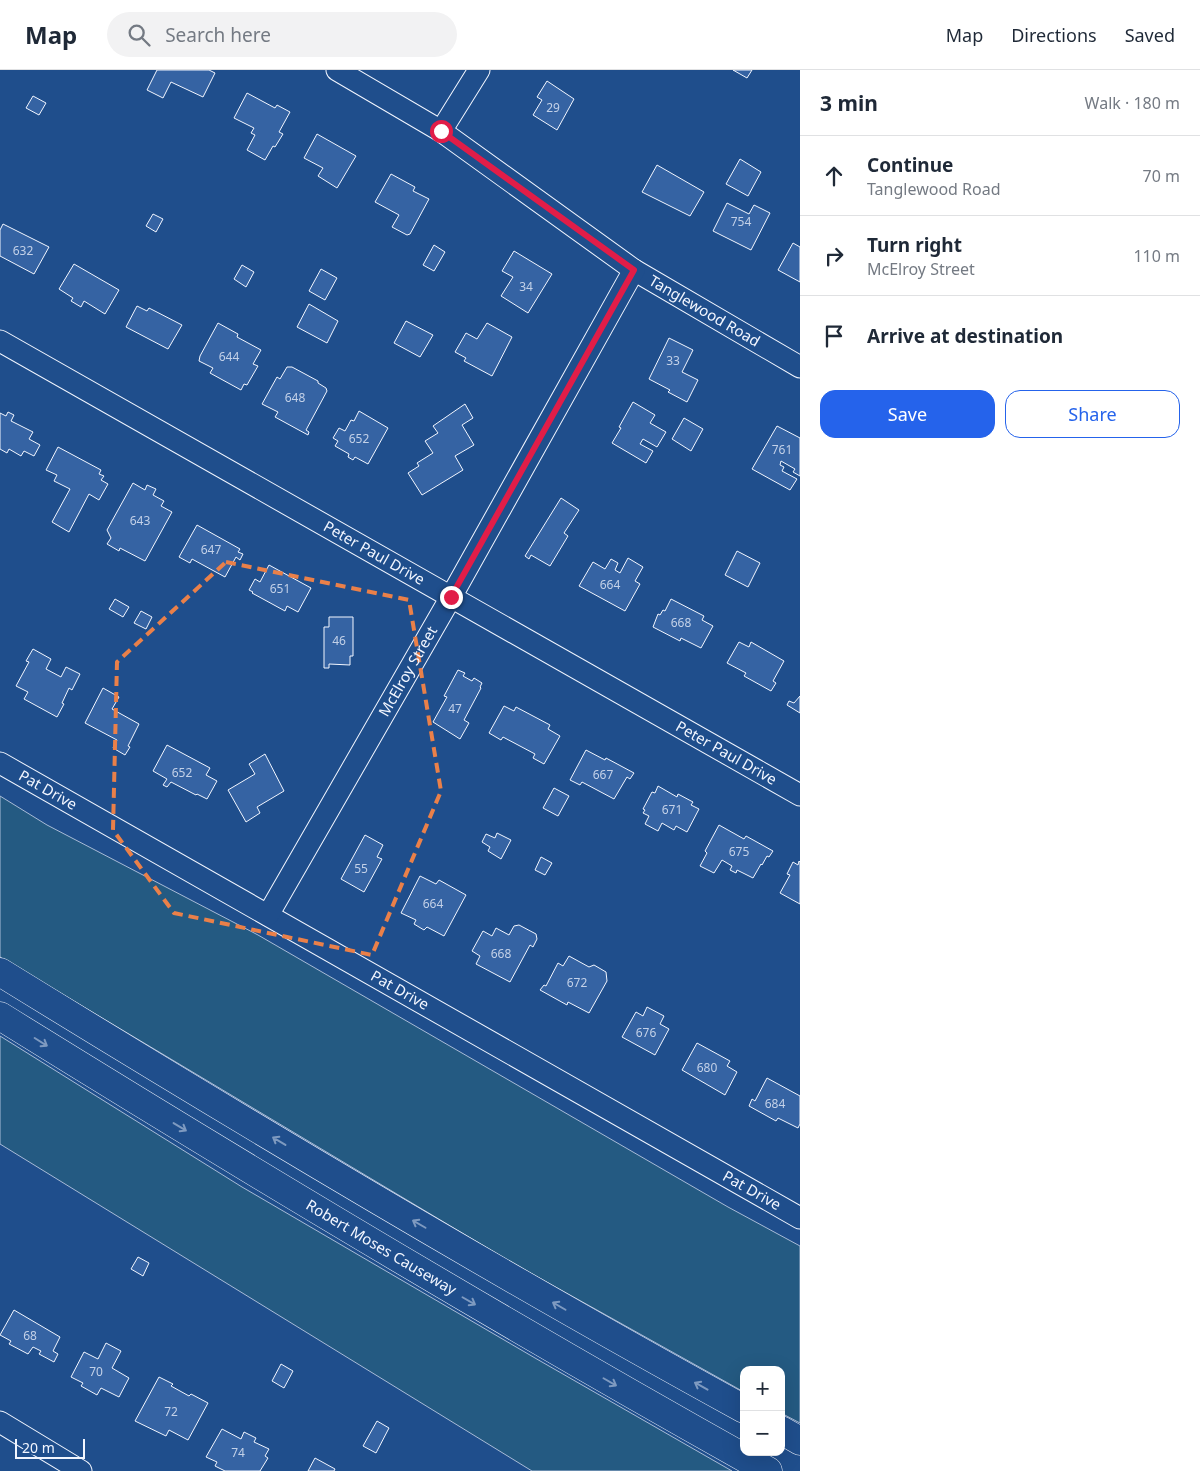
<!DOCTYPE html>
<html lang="en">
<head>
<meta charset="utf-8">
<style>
	:root { --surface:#fff; --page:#f2f2f3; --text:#1f2937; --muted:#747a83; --line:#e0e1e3; --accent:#2563eb }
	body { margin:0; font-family:"Noto Sans",sans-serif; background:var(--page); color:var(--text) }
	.controls { position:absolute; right:15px; bottom:15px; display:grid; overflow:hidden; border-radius:10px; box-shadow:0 5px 20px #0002 }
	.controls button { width:45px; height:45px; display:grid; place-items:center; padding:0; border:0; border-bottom:1px solid var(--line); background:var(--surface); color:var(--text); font:25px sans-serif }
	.scale { position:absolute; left:15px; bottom:12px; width:70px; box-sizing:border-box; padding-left:5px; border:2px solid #f2f6ff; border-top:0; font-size:14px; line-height:18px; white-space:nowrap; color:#f2f6ff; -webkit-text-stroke:4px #1f4e8c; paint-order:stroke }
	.stop { position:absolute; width:15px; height:15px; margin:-11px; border:4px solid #e11d48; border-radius:50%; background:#fff }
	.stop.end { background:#e11d48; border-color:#fff; box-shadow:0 1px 5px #0008 }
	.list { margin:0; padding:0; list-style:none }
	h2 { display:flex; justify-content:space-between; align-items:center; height:65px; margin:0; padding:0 20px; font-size:21px }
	h2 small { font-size:16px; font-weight:400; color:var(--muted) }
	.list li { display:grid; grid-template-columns:32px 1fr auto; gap:15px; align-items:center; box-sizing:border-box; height:80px; padding:0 20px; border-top:1px solid var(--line) }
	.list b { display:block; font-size:19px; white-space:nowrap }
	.list p { margin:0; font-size:16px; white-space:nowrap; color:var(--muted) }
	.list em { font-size:16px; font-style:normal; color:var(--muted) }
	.actions { display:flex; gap:10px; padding:15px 20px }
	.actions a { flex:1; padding:11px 0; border:1px solid var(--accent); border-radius:15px; text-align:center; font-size:18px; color:var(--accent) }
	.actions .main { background:var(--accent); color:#fff }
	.icon { flex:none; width:28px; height:28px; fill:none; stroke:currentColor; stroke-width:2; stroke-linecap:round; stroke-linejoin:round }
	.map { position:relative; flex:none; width:800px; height:1401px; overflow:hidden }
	header { display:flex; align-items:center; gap:30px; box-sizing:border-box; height:70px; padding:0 25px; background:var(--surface); border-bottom:1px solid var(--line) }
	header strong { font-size:24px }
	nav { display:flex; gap:28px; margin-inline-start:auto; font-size:18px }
	.search { width:350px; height:45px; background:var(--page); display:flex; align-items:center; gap:12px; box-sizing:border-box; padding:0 18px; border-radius:28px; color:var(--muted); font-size:19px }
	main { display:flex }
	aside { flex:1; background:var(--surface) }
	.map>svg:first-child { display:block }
	.green { fill:#245a82; stroke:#a8bbd7 }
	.building { fill:#3563a3; stroke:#f2f6ff }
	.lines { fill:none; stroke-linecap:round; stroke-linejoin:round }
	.street-casing { stroke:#f2f6ff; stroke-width:23 }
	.highway-casing { stroke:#f2f6ff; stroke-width:29 }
	.street { stroke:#1f4e8c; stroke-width:21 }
	.highway { stroke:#1f4e8c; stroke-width:28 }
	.oneway { stroke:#7e9ac0 }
	.route { stroke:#e11d48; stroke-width:6 }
	.marked { fill:none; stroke:#ea8049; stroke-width:4; stroke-dasharray:10 6; stroke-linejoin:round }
	.labels { text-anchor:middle; stroke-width:4; stroke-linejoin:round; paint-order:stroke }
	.number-label { font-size:12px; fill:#c3d1e8 }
	.street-label { font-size:15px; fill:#f2f6ff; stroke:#1f4e8c }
</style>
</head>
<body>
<header>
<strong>Map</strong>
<div class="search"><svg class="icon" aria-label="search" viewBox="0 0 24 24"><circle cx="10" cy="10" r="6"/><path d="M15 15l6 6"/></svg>Search here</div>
<nav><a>Map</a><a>Directions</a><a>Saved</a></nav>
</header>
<main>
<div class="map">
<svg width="800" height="1401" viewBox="0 0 800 1401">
	<rect width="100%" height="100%" fill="#1f4e8c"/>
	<g class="green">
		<path d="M0,726l47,29 211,110 470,272 72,39v177l-19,-10v-43h-37v22l-235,-131 -509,-304z"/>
		<path d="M0,966l242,151 293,171 197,113h-200l-532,-327z"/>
	</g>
	<g class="building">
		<path d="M157,0h52l6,3 -12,24 -32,-15 -8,16 -16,-8z"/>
		<path d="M733,0h19l-5,8z"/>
		<path d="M547,11l27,18 -17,31 -24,-15 9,-15 -5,-3z"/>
		<path d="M247,23l28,15 2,-3 13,7 -11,20 4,2 -8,13 -2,-1 -8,14 -18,-10 8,-15 -4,-2 3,-5 -20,-10z"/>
		<path d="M33,26l13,7 -7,12 -13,-7z"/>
		<path d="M317,64l39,22 -19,32 -19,-12 5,-8 -19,-10z"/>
		<path d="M740,89l21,13 -13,24 -22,-12z"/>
		<path d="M657,95l47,27 -14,24 -48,-24z"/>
		<path d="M391,104l24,13 -2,4 16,8 -19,35 -3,1 -15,-8 7,-12 -24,-13z"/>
		<path d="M727,133l22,11 5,-9 16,8 -19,37 -38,-19z"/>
		<path d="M153,144l10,5 -7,13 -10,-6z"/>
		<path d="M3,154l46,23 -15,27 -34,-18v-26z"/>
		<path d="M793,173l7,4v35l-22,-12z"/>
		<path d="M434,175l11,7 -11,19 -11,-6z"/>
		<path d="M514,181l38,23 -24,39 -27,-17 12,-19 -11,-6z"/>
		<path d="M74,194l45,26 -14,24 -21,-13 -3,6 -10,-6 2,-3 -14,-9z"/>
		<path d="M242,195l12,7 -8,15 -12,-8z"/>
		<path d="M321,199l16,9 -12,22 -16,-9z"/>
		<path d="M309,234l29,17 -11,22 -30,-16z"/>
		<path d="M137,236l10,5 2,-3 33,17 -14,24 -42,-22z"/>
		<path d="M406,251l27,14 -13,22 -26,-14z"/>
		<path d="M218,253l20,11 -1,3 24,13 -8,14 5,2 -11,19 -3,-1 -3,6 -31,-17 3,-5 -14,-7 1,-5z"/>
		<path d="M487,253l25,14 -20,39 -28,-15 2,-3 -11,-6 11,-19 11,6z"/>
		<path d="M669,268l24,12 -11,22 16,8 -11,22 -19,-10 2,-2 -21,-11z"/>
		<path d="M287,297h5l26,14v2l8,5 1,3 -21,39 3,2 -1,3 -33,-18 3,-5 -16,-8 15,-27 3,2z"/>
		<path d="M633,332l22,13 -5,8 16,9 -9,15 -14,-8 -3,5 13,7 -7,12 -34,-20 9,-15 -2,-1z"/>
		<path d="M465,334l8,14 -11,7 12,20 -19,11 8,14 -41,25 -14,-22 11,-7 -2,-3 16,-10 -8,-12 13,-8 -5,-7z"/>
		<path d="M359,341l29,17 -20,36 -13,-7 -2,3 -5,-3 1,-3 -14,-8 3,-5 -5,-3 6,-10 6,3 6,-11 3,1z"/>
		<path d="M8,342l6,3 -3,6 22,11 -4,7 11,6 -6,11 -10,-5 -3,5 -12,-7 -2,4 -7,-4v-36l6,3z"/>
		<path d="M684,348l19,11 -12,22 -19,-12z"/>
		<path d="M777,356l23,12v38l-7,-4 2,-3 -14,-8 -1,4 4,2 -2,4 15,8 -7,11 -38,-21z"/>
		<path d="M58,377l43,23 -2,4 5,2 -3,4 7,4 -9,16 -10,-6 -20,38 -17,-10 18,-33 -16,-8 3,-6 -11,-5z"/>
		<path d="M133,413l12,7 2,-5 9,4 -3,6 11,6 -3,5 11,6 -27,49 -25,-13 -1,3 -12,-7 4,-6 -4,-8z"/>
		<path d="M561,428l18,12 -15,23 4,3 -18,30 -19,-11 -2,4 -4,-3z"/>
		<path d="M197,455l43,24 -2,3 5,2 -3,6 -4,-3 -11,20 -33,-18 -2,4 -11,-6z"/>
		<path d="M737,481l23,12 -12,24 -23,-12z"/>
		<path d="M628,488l15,9 -8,14 5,3 -15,27 -46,-25 14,-24 12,7 6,-10 7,4 -3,7 5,3z"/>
		<path d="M269,495l42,23 -13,24 -11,-6 -2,5 -33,-18 1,-1 -4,-2 6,-11 5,3z"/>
		<path d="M115,529l14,8 -6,10 -14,-8z"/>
		<path d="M671,529l33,17 -2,4 11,6 -12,22 -20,-10 -1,3 -27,-14 5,-13 2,1 3,-5 2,1z"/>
		<path d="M141,541l11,6 -6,12 -12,-6z"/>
		<path d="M329,547h24v39h-3v9l-21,-1v4h-5v-41h5z"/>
		<path d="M739,572l10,5 2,-5 33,19 -11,20 3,2 -5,8 -27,-15 2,-3 -19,-10z"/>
		<path d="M33,579l18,10 -5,10 15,8 5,-10 14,7 -8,16 -3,-2 -7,15 2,1 -7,13 -33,-18 4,-7 -12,-6 13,-24 -3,-1z"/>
		<path d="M458,600l7,3 -2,3 9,5 2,-3 8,5 -2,4 1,1 -17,32 5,3 -9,16 -27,-17 14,-25 -3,-1z"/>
		<path d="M103,618l16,9 -7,12 27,15 -11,22 2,1 -5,8 -12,-7 4,-8 -32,-17z"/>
		<path d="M800,626v17l-13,-8 2,-4 5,2z"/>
		<path d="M504,636l10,5 2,-4 34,18 -2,4 12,7 -16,28 -11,-6 2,-4 -32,-17 -2,3 -12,-7z"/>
		<path d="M167,675l43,23 -4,7 11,6 -10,18 -10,-5 -1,1 -25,-13 -4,5 -4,-2 4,-6 -14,-8z"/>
		<path d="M586,680l19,10 1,-2 28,15 -4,6 -3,-2 -13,22 -32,-17 -2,3 -10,-5z"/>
		<path d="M265,684l19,37 -27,16 3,6 -14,9 -18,-32 27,-16 -6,-10z"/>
		<path d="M658,716l19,11 1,-3 15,8 -2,3 8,4 -12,23 -11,-6 -2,4 -12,-7 -4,8 -13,-7 4,-8 -6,-3 2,-3 -2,-1 9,-17 3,1z"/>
		<path d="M554,718l15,8 -11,20 -15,-8z"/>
		<path d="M719,755l25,14 2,-3 27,15 -4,6 -2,-1 -5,9 -1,-1 -8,14 -16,-8 -1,3 -6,-3 2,-4 -10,-6 -8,13 -14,-7 7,-13 -2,-2z"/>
		<path d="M497,763l14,7 -10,19 -13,-8 2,-4 -8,-5 4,-8 9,4z"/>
		<path d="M365,765l18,10 -6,12 5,2 -18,33 -23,-13z"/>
		<path d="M541,787l11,6 -7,12 -10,-5z"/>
		<path d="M799,791l1,1v42l-20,-11 10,-18 -3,-1 6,-12 5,3z"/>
		<path d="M420,806l16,8 3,-4 27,15 -22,41 -17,-9 -3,3 -10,-6 2,-4 -15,-7z"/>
		<path d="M519,855l17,9 1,5 -4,8 -3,-2 -20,37 -34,-18 4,-8 -8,-5 11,-20 9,5 4,-8 13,7 5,-9z"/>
		<path d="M569,886l20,11 5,-2 12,7 1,9 -18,32 -21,-11 -1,3 -27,-15 4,-5 2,1 12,-23 5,3z"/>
		<path d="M647,937l17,9 -4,8 9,5 -14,26 -33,-18 14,-25 7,4z"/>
		<path d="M697,973l33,18 -3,5 10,6 -12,23 -43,-25z"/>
		<path d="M767,1008l33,18v28l-2,4 -20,-10 -2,3 -27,-15 3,-7 3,2z"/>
		<path d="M138,1187l11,6 -6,13 -12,-7z"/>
		<path d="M14,1240l46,27 -7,14 5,3 -4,8 -15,-8 2,-3 -8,-4 -5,7 -19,-10 2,-3 -11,-6z"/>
		<path d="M106,1273l15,8 -9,17 17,10 -10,19 -18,-9 -4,7 -16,-9 2,-3 -12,-6 13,-25 14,7z"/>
		<path d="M281,1294l12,7 -9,17 -12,-7z"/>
		<path d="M159,1307l14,7 -2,2 18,10 2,-2 17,9 -20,37 -19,-10 -3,6 -31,-15z"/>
		<path d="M377,1351l12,7 -13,25 -13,-7z"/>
		<path d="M222,1359l19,10 3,-7 12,6 -2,4 15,7 -4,7 3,2 -8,13h-35l-10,-5 2,-4 -11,-5z"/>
		<path d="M315,1388l20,11 -1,2h-26z"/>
	</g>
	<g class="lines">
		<defs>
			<g id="street">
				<path id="s1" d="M337,0l104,61 193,139 166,97"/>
				<path d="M441,61l38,-61"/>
				<path id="s2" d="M0,271l800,454"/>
				<path id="s3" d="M0,693l800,455"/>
				<path id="s4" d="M268,845l183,-318 183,-327"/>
				<path d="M0,1352l81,49"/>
			</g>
			<g id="highway">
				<path d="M0,902c245,151 492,299 744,437"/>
				<path id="s5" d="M0,946c253,157 508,310 768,455"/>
				<path d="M781,1360l19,11"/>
			</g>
		</defs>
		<use href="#street" class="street-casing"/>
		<use href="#highway" class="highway-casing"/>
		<use href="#street" class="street"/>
		<use href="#highway" class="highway"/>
	</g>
	<defs><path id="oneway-shaft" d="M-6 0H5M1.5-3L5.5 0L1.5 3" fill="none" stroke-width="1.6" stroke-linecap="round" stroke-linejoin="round" transform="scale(1.25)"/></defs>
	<g class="oneway">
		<use href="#oneway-shaft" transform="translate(41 972) rotate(32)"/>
		<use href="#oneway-shaft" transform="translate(180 1057) rotate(31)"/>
		<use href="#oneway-shaft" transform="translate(279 1071) rotate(-149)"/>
		<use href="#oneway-shaft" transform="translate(419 1154) rotate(-150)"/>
		<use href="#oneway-shaft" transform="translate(469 1231) rotate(30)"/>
		<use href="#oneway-shaft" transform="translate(559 1236) rotate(-150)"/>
		<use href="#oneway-shaft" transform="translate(610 1312) rotate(30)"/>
		<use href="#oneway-shaft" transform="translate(701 1316) rotate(-151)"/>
	</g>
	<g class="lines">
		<path class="route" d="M441,61l193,139 -183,327"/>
	</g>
	<path class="marked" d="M226,492l183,38 32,191 -69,164 -198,-42 -61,-83 4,-168z"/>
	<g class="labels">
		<g class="number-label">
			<text x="553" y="42">29</text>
			<text x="741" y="156">754</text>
			<text x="23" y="185">632</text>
			<text x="526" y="221">34</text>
			<text x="229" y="291">644</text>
			<text x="673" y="295">33</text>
			<text x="295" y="332">648</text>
			<text x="359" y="373">652</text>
			<text x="782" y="384">761</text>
			<text x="140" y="455">643</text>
			<text x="211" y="484">647</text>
			<text x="610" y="519">664</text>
			<text x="280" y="523">651</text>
			<text x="681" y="557">668</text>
			<text x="339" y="575">46</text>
			<text x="455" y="643">47</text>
			<text x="182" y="707">652</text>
			<text x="603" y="709">667</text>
			<text x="672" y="744">671</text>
			<text x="739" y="786">675</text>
			<text x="361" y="803">55</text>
			<text x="433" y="838">664</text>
			<text x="501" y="888">668</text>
			<text x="577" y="917">672</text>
			<text x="646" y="967">676</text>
			<text x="707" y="1002">680</text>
			<text x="775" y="1038">684</text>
			<text x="30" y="1270">68</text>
			<text x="96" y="1306">70</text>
			<text x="171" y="1346">72</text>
			<text x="238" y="1387">74</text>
		</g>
		<g class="street-label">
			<text dy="5" stroke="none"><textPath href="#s1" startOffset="440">Tanglewood Road</textPath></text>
			<text dy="5" stroke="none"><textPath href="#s2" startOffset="430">Peter Paul Drive</textPath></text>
			<text dy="5" stroke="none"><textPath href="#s4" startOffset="281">McElroy Street</textPath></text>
			<text dy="5" stroke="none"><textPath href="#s2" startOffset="835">Peter Paul Drive</textPath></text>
			<text dy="5" stroke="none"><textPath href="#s3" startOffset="55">Pat Drive</textPath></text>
			<text dy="5" stroke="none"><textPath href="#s3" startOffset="460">Pat Drive</textPath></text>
			<text dy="5" stroke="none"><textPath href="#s3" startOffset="865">Pat Drive</textPath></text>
			<text dy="5" stroke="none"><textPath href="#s5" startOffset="446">Robert Moses Causeway</textPath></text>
		</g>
	</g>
</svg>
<div class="controls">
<button>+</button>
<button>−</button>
</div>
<div class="scale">20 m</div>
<div class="stop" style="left:441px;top:61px"></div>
<div class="stop end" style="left:451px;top:527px"></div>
</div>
<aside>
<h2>3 min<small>Walk · 180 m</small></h2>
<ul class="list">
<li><svg class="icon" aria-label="ahead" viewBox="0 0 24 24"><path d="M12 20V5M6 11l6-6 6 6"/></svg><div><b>Continue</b><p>Tanglewood Road</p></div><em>70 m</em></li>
<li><svg class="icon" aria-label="right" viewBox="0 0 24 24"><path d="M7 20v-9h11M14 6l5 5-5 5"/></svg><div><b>Turn right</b><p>McElroy Street</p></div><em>110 m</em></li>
<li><svg class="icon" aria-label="arrive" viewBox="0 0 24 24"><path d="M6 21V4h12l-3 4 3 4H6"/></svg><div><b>Arrive at destination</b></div></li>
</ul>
<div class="actions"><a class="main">Save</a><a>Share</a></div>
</aside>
</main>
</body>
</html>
